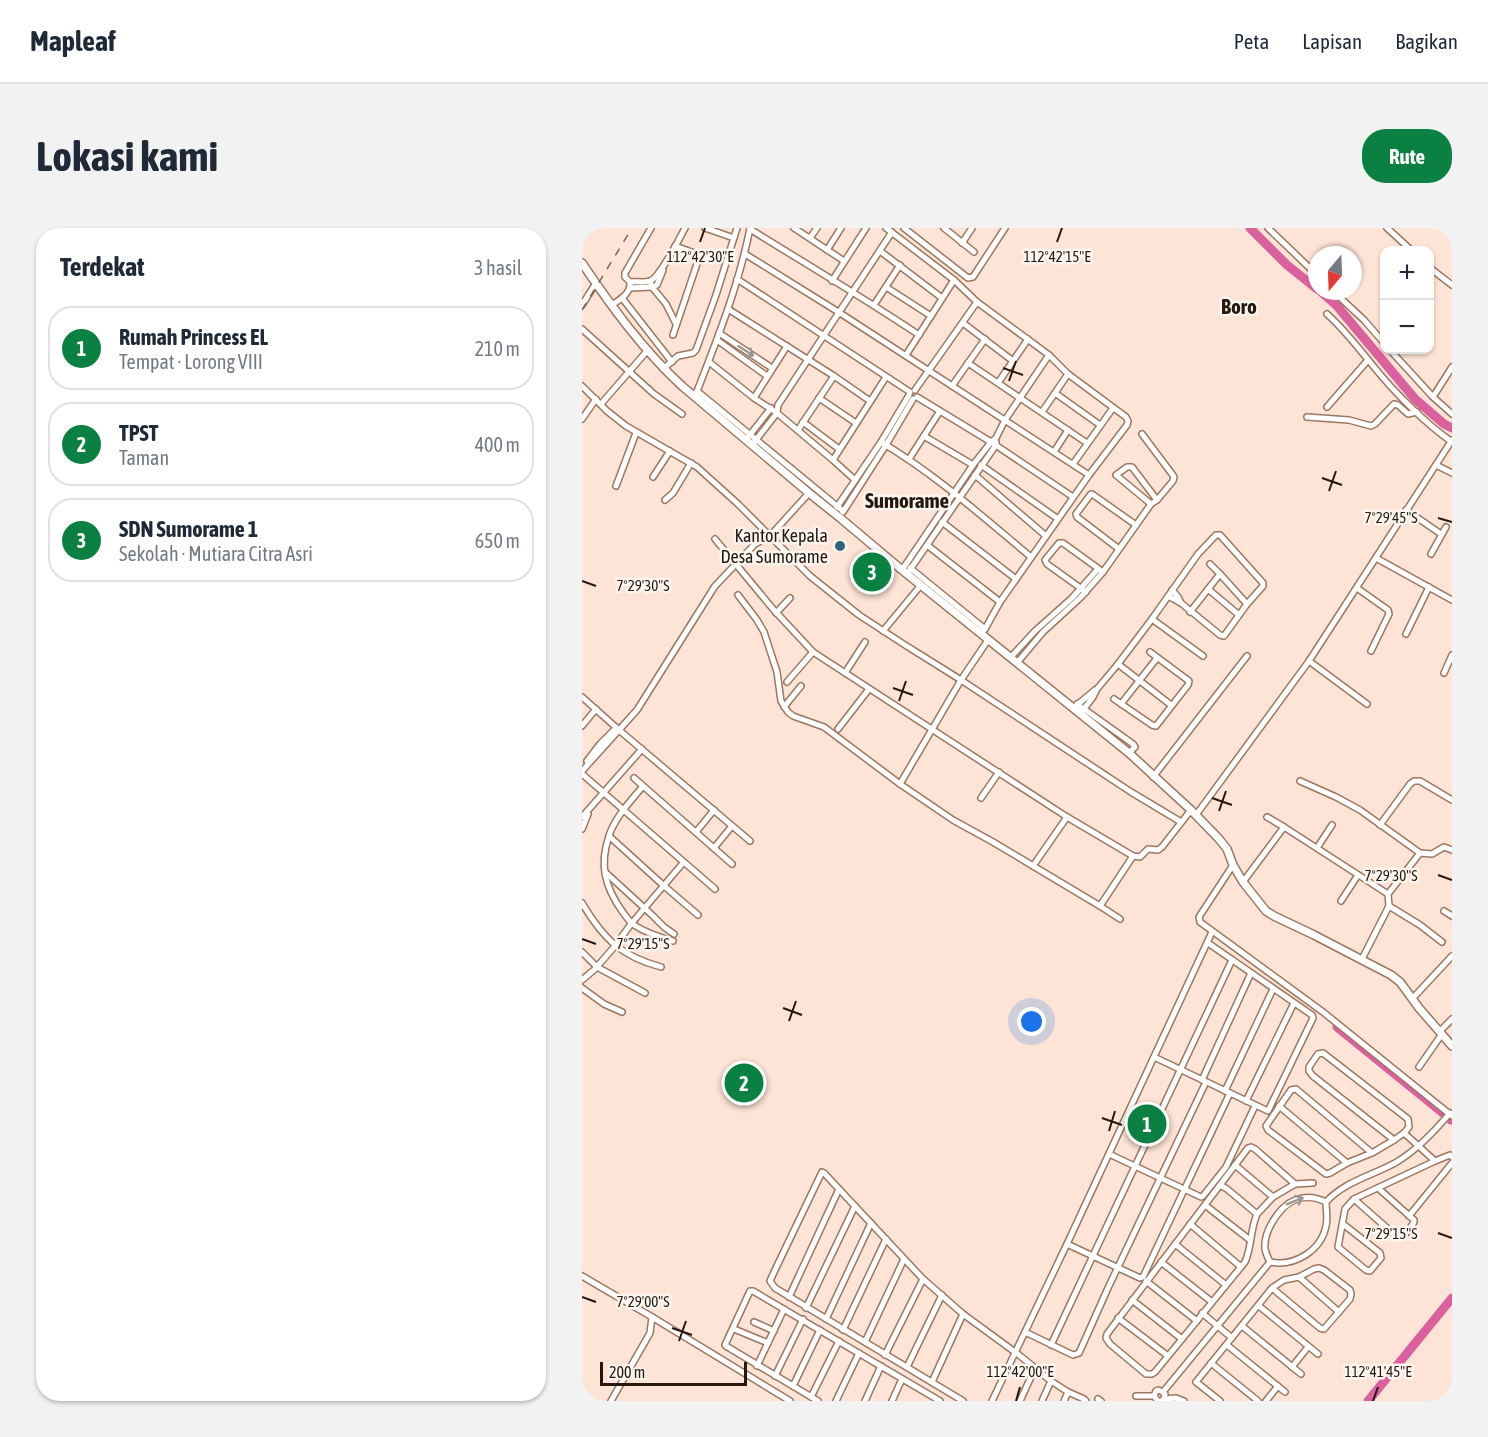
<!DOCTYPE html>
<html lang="id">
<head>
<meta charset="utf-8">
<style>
	:root { --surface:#fff; --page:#f2f2f3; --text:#1f2937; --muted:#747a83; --line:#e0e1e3; --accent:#0b8043 }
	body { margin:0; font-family:"Asap Condensed",sans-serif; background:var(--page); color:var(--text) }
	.controls { position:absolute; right:18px; top:18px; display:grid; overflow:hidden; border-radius:12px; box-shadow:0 2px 4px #0004 }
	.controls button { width:54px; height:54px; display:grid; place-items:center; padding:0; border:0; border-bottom:2px solid var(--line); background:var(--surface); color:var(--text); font:30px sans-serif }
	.compass { position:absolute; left:726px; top:18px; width:54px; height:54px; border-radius:50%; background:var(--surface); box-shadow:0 2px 4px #0004; rotate:199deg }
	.scale { position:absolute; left:18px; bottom:15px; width:147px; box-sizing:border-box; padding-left:6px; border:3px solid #26180f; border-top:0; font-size:16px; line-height:21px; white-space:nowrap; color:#26180f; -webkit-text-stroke:4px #fdf5f0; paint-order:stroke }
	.you { position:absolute; left:450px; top:794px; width:21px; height:21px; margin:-15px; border:4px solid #fff; border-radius:50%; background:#1a73e8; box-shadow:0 0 0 9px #1a73e833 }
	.badge { display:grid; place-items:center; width:39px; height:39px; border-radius:50%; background:var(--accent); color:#fff; font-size:20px; font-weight:700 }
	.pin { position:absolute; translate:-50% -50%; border:3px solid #fff; box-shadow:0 2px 6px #0006 }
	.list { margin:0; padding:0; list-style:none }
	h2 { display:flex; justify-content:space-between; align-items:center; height:78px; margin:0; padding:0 24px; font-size:26px }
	h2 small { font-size:20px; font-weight:400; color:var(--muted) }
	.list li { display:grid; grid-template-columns:39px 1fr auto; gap:18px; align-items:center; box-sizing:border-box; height:84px; margin:0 12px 12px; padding:0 12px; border:2px solid var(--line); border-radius:24px }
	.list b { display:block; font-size:22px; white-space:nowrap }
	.list p { margin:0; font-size:20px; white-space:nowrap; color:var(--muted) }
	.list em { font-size:20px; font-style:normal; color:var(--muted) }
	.map { position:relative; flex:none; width:870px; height:1173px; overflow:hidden; border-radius:24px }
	header { display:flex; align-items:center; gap:36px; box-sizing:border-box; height:84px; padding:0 30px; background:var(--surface); border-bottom:2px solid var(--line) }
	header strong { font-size:28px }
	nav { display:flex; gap:33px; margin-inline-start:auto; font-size:21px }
	.intro { display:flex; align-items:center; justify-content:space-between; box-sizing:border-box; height:144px; padding:0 36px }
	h1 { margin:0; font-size:42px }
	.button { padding:15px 27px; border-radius:24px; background:var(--accent); color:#fff; font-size:21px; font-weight:700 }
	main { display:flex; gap:36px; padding:0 36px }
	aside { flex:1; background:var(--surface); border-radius:24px; box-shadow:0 2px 4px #0004 }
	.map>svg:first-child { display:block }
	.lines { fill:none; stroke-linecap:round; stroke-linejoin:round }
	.river { stroke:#db609e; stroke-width:9 }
	.minor-casing { stroke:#9b7762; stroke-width:8 }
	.tertiary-casing { stroke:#9b7762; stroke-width:10 }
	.minor { stroke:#fff; stroke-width:5 }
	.tertiary { stroke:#fff; stroke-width:7 }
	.rail { stroke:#756359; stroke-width:1.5; stroke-dasharray:8 8; stroke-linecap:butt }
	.oneway { stroke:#9d9793 }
	.ticks { fill:none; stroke:#26180f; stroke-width:2 }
	.poi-dot { fill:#2d657f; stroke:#fdf5f0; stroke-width:2 }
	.labels { text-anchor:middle; stroke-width:5; stroke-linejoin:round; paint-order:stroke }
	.poi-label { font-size:18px; fill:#26180f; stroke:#fdf5f0; text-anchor:end }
	.quarter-label { font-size:21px; font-weight:bold; fill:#26180f; stroke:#fdf5f0 }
	.ticks-label { font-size:15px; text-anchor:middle; fill:#26180f; stroke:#fdf5f0; stroke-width:5; stroke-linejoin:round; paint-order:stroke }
</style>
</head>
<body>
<header>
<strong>Mapleaf</strong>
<nav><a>Peta</a><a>Lapisan</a><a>Bagikan</a></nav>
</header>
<div class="intro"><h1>Lokasi kami</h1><a class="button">Rute</a></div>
<main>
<aside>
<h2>Terdekat<small>3 hasil</small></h2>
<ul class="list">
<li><span class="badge">1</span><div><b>Rumah Princess EL</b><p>Tempat · Lorong VIII</p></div><em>210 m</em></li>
<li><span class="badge">2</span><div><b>TPST</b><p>Taman</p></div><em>400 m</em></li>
<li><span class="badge">3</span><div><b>SDN Sumorame 1</b><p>Sekolah · Mutiara Citra Asri</p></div><em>650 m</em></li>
</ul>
</aside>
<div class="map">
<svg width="870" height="1173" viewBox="0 0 870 1173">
	<rect width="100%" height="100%" fill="#fde4d6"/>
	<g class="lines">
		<g class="river">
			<path d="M668,0l37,37 30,24"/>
			<path d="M738,63l17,15 78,93 29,25 8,4"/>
			<path d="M755,799l106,86"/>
			<path d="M869,892h1"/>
			<path d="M786,1173l84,-103"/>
		</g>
		<defs>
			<g id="minor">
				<path d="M123,0l29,10"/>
				<path d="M212,0l50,33"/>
				<path d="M304,0l68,52 23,22 72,53 19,19 58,43 2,4 -1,4 -38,50 -89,127 -15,27"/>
				<path d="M322,0l64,50 5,-1 32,-49"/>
				<path d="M362,0l30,24"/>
				<path d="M686,0l49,47"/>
				<path d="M805,0l24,22"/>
				<path d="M168,1c56,35 114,69 169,106"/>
				<path d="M228,10l7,-10"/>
				<path d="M380,15l10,-15"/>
				<path d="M93,18l36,13"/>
				<path d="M245,22l14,-22"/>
				<path d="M298,23l62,47"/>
				<path d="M163,26l95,59 249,162"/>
				<path d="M848,40l22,17"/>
				<path d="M155,51l173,113"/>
				<path d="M68,53l2,6 14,17 10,20"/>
				<path d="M250,53l34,-53"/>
				<path d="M48,54c6,-1 14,1 20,-1 9,-3 30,-43 35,-53"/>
				<path d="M304,59l45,29"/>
				<path d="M48,60l22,-1 5,-2 6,-15"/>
				<path d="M751,63l31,29 20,23"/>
				<path d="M40,70l50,64"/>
				<path d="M0,77l14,-22"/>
				<path d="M30,77c9,-6 19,-12 18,-23l-5,-5v-4l26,-45"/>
				<path d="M292,77l26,-40"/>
				<path d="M146,81l106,67 36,25"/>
				<path d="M745,86c18,16 32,35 47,53 20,25 52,57 78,75"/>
				<path d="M381,95l50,38"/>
				<path d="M0,101l72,65 28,20"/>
				<path d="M137,105l53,35"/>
				<path d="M91,107l27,-80"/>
				<path d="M135,112l50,36"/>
				<path d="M808,122l43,47 19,17"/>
				<path d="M324,127l48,-75"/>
				<path d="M127,134l45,36 23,15 56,47 22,20"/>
				<path d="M386,135l119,80"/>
				<path d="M81,141l15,-13 15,-3 3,-3 20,-55 21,-67"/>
				<path d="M416,155l30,-44"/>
				<path d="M0,158l25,25 19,15 71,41 41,37 72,72 49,39 46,30 56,35 170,112 50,30"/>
				<path d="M370,158l33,-47"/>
				<path d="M333,162l62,-88"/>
				<path d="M115,163l146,120"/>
				<path d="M473,165l45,32"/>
				<path d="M114,166c21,-54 43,-109 54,-166"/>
				<path d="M335,169l74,45 82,55"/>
				<path d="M851,169l19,-30"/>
				<path d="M172,170l33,-52"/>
				<path d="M237,170l37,25"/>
				<path d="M19,176l46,-53"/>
				<path d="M745,179l41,-47"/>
				<path d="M460,184l26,-38"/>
				<path d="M725,189l42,3 22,6 4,-2 19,-20 4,1 10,9 9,-2"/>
				<path d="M0,191l14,-20"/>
				<path d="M221,194l36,27"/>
				<path d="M216,202l36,-54"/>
				<path d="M167,208l22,-28"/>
				<path d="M342,208l49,29"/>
				<path d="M299,214c54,32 102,75 150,115"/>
				<path d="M170,217l25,-32 1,-8 114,-173"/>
				<path d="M472,224l14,-22"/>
				<path d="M327,231l31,-48"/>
				<path d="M251,232l53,-83"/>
				<path d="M491,236l40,-56"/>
				<path d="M399,237l77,54"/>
				<path d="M854,237l16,8"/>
				<path d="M393,247l71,61"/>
				<path d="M71,249l17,-26"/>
				<path d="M34,258l20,-53"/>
				<path d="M83,272l8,-7 18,-30"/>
				<path d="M569,276l-35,-29 11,-8h5l25,33"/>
				<path d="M255,279l44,-65 28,-47"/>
				<path d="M824,282l35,24"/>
				<path d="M261,284l43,-67 27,-46"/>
				<path d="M360,294l74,57"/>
				<path d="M133,311l58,70 40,43 254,165 66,39 7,1 8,-8 10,1 4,-3 29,-37"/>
				<path d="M345,317l73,57"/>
				<path d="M537,321l-42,-32 -1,-3 15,-20h1l44,31"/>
				<path d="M849,326l15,-27"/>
				<path d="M794,330l76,42"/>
				<path d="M628,336l10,10"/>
				<path d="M328,340l75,61 -1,1"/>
				<path d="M320,342l71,-105 18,-23 5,-4 9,-18 44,-65"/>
				<path d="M325,346l89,-129v-3"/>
				<path d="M775,360l31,22 1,4 -18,37"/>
				<path d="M626,361l31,26"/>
				<path d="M590,362l6,7 3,6"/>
				<path d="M504,364l-39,-28 -2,-4 14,-17h4l40,29 48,-68 6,-4 16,-19 1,-4 -2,-3 -30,-40"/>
				<path d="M156,367l19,25 7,12 13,40 4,29 7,11 5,4 31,11 76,57 53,36 40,22 107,64 20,13"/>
				<path d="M608,384l30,-38 27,30"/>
				<path d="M194,385l14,-15"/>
				<path d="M570,391l51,37"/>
				<path d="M301,403l38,-46"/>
				<path d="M824,406l23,-47"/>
				<path d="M428,430l25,-27 37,-33 26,-29"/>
				<path d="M727,433l58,43"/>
				<path d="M435,435l26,-31 37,-34 23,-26"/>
				<path d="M536,436l53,41"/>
				<path d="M263,445l20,-31"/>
				<path d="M862,445l8,-18"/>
				<path d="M205,454l26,-30"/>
				<path d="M0,469l37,33 131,111"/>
				<path d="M532,471l38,26 4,1 32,-41 1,-4 -39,-29"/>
				<path d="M495,476l56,40 2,3 -6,6"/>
				<path d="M539,476l36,-46"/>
				<path d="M495,477l18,-15"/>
				<path d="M202,479l17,-21"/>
				<path d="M498,486l13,-17 4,-8 21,-25 34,-45 46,-65 18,-19h4l43,48v3l-16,18 -23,32 -4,-1 -39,-32 -13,-7"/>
				<path d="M0,498l14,-17"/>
				<path d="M256,501l31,-40"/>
				<path d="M5,533l13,-17 14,-14"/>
				<path d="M0,543l55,-61 78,-124 40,-42 15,-8 39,-43"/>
				<path d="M0,546l133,115"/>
				<path d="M571,549l94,-121"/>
				<path d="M52,550l98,86"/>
				<path d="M718,553l36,16 24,13 60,43 12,1 12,-7 8,3"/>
				<path d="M318,556l61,-104 27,-40"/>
				<path d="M61,558c-12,15 -28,31 -34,50 -10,29 -4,51 13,75 4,5 7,11 12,14 12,8 25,12 39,16"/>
				<path d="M399,570l18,-26"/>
				<path d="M614,587l113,-154 143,-221"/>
				<path d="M0,589l60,-68"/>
				<path d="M685,589l17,10"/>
				<path d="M798,597l30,-41 4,-3h6l32,19"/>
				<path d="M0,601l6,-15"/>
				<path d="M114,604l18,-22"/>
				<path d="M27,608l54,49 35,30"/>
				<path d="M132,620l18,-22"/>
				<path d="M735,620l15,-23"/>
				<path d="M651,637l-34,52 1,5 123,90 129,104"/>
				<path d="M451,638l34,-49"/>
				<path d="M23,644l47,43 12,12 10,7"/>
				<path d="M661,654l41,-55 104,67"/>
				<path d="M759,673l17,-26"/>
				<path d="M0,675c21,35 38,53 79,64"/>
				<path d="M518,678l33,-50"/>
				<path d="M807,678l31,19 22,17"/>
				<path d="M862,683l8,5"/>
				<path d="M0,724l15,15 48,26"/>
				<path d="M780,731l27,-53 -1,-12 32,-41"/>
				<path d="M0,752l13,-11 20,-23 16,-22 52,-61"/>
				<path d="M0,760l22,16 18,8"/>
				<path d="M830,771l40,-43"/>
				<path d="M858,803l12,-12"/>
				<path d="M741,825l85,66 1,8 -5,6 -10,7 -81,-64 -4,-5v-4l9,-13z"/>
				<path d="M572,829l114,54 45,-93 -1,-3 -104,-72"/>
				<path d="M837,839l23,-33"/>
				<path d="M620,852l49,-107"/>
				<path d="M643,863l48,-102"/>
				<path d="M664,873l48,-98"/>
				<path d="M697,878l68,57"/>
				<path d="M790,925l-76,-64 -5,1 -25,36 2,4 58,44 4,-1 17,-10 25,-10 22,-13"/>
				<path d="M527,926l92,43 2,-1 23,-29 29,-61"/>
				<path d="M853,933l15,-6 2,2"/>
				<path d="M653,937l38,32"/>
				<path d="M638,957l7,4 30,25c-7,16 -5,33 -12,48l-90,110 -3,2h-6l-36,-30 -4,-6 1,-4z"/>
				<path d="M638,957l28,-37 3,-1 4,2 40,35"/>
				<path d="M772,971l42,37c9,3 14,-8 18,-14v-2l-36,-32"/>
				<path d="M623,977l45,35"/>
				<path d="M675,986l16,-17 22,-13 18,-1"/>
				<path d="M827,988l43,-53"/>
				<path d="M608,996l51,43"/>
				<path d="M761,996l37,29 1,5 -11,13 -4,-1 -28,-23 7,-38 9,-10 81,-38 -31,-28"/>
				<path d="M485,1016l73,34 3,-1 87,-184"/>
				<path d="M593,1016l51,41"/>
				<path d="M579,1034l51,40"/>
				<path d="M688,1034c24,5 51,-11 56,-36 2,-8 0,-16 0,-24 18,-20 45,-26 69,-39 21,-12 39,-31 55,-50"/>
				<path d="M688,1034c-2,-4 -4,-8 -5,-13 -1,-10 3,-20 8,-28 12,-20 30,-30 53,-19"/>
				<path d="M0,1048l70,41 -2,16 -39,68"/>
				<path d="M717,1049l40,35"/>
				<path d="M564,1053l51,40"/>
				<path d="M207,1069l50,-108"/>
				<path d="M550,1072l50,39"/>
				<path d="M677,1078l59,48"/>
				<path d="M224,1080l49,-102"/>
				<path d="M620,1085l30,25"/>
				<path d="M70,1089l138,84"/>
				<path d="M536,1090l50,38"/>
				<path d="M244,1091l45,-96"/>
				<path d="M172,1094l20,9"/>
				<path d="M660,1098l59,48"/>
				<path d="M152,1101l34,14"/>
				<path d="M261,1102l43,-91"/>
				<path d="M443,1104l48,23 6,-2 29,-65 98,-206"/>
				<path d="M283,1114l39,-83"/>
				<path d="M469,1117l181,-385"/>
				<path d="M645,1117l58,47"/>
				<path d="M303,1127l38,-76"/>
				<path d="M629,1135l47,38"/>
				<path d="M175,1138l27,-57"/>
				<path d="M325,1139l35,-72"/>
				<path d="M710,1139l16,-20"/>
				<path d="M193,1148l28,-57"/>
				<path d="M350,1154l31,-68"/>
				<path d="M211,1158l27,-56"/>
				<path d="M581,1164l107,-130"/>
				<path d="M554,1168h18"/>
				<path d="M229,1169l28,-56"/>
				<path d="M516,1171l3,2"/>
				<path d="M582,1171l12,-1 8,3"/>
				<path d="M236,1173l-92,-55 -1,-1 25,-54h3l187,110"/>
				<path d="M254,1173l23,-48"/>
				<path d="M283,1173l16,-35"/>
				<path d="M310,1173l10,-22"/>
				<path d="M381,1173l-188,-113 -5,-7 5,-11 47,-98 2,1 99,106 40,35 56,41 32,26 17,11 16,7 2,2"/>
				<path d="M410,1173l75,-157 145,-312"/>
				<path d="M438,1173l15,-33"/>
				<path d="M460,1173l9,-20"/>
				<path d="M482,1173l4,-9"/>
				<path d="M576,1173l-4,-5 2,-5 2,-1 5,2 2,2 -1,5 -3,2"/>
				<path d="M638,1173l-24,-19 76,-94 12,-8 15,-3 15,-8 5,-1 5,2 26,20 1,4 -1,5 -26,30 -4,-1 -48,-40"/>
				<path d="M684,1173l12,-15"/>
			</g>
			<path id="tertiary" d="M0,35c29,43 61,87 100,123l127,107 30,24 63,53 227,183 62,57 28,29 8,10 6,16 10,17 23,29 8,5 40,19 77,40 9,7 19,26 33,38"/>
		</defs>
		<use href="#minor" class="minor-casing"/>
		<use href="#tertiary" class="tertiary-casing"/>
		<use href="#minor" class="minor"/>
		<use href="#tertiary" class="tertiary"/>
		<path class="rail" d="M0,82l50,-82"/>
	</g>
	<defs><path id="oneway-shaft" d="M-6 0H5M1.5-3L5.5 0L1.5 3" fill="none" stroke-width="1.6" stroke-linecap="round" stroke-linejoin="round" transform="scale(1.5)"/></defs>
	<g class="oneway">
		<use href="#oneway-shaft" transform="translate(164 123) rotate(33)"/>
		<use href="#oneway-shaft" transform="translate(713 973) rotate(-22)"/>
	</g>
	<path class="ticks" d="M118,14l5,-14M475,14l5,-14M421,140l20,7M427,153l7,-20M740,250l20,7M747,263l7,-20M856,290l14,4M0,353l14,5M311,460l20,7M317,473l7,-20M630,570l20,7M637,583l7,-20M856,647l14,5M0,711l14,5M201,780l19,7M207,793l7,-20M520,890l20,7M527,903l6,-20M856,1005l14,5M0,1069l14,5M90,1100l20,7M97,1113l7,-20M434,1173l4,-14M791,1173l5,-14"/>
	<circle class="poi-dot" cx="258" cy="318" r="6"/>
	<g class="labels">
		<g class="poi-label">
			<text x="246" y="314">Kantor Kepala<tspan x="246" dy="21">Desa Sumorame</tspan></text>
		</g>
		<g class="quarter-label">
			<text x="657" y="86">Boro</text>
			<text x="325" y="280">Sumorame</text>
		</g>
	</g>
	<g class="ticks-label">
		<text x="118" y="34">112°42'30"E</text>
		<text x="475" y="34">112°42'15"E</text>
		<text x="809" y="295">7°29'45"S</text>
		<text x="61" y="363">7°29'30"S</text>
		<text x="809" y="653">7°29'30"S</text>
		<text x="61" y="721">7°29'15"S</text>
		<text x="809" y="1011">7°29'15"S</text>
		<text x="61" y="1079">7°29'00"S</text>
		<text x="438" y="1149">112°42'00"E</text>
		<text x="796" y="1149">112°41'45"E</text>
	</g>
</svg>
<div class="controls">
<button>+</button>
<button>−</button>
</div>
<svg class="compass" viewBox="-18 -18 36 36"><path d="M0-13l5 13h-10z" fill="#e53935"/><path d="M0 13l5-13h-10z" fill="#747a83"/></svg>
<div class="scale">200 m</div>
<div class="you"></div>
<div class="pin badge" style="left:565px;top:896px">1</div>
<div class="pin badge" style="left:162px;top:855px">2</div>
<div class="pin badge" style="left:290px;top:344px">3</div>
</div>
</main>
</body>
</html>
